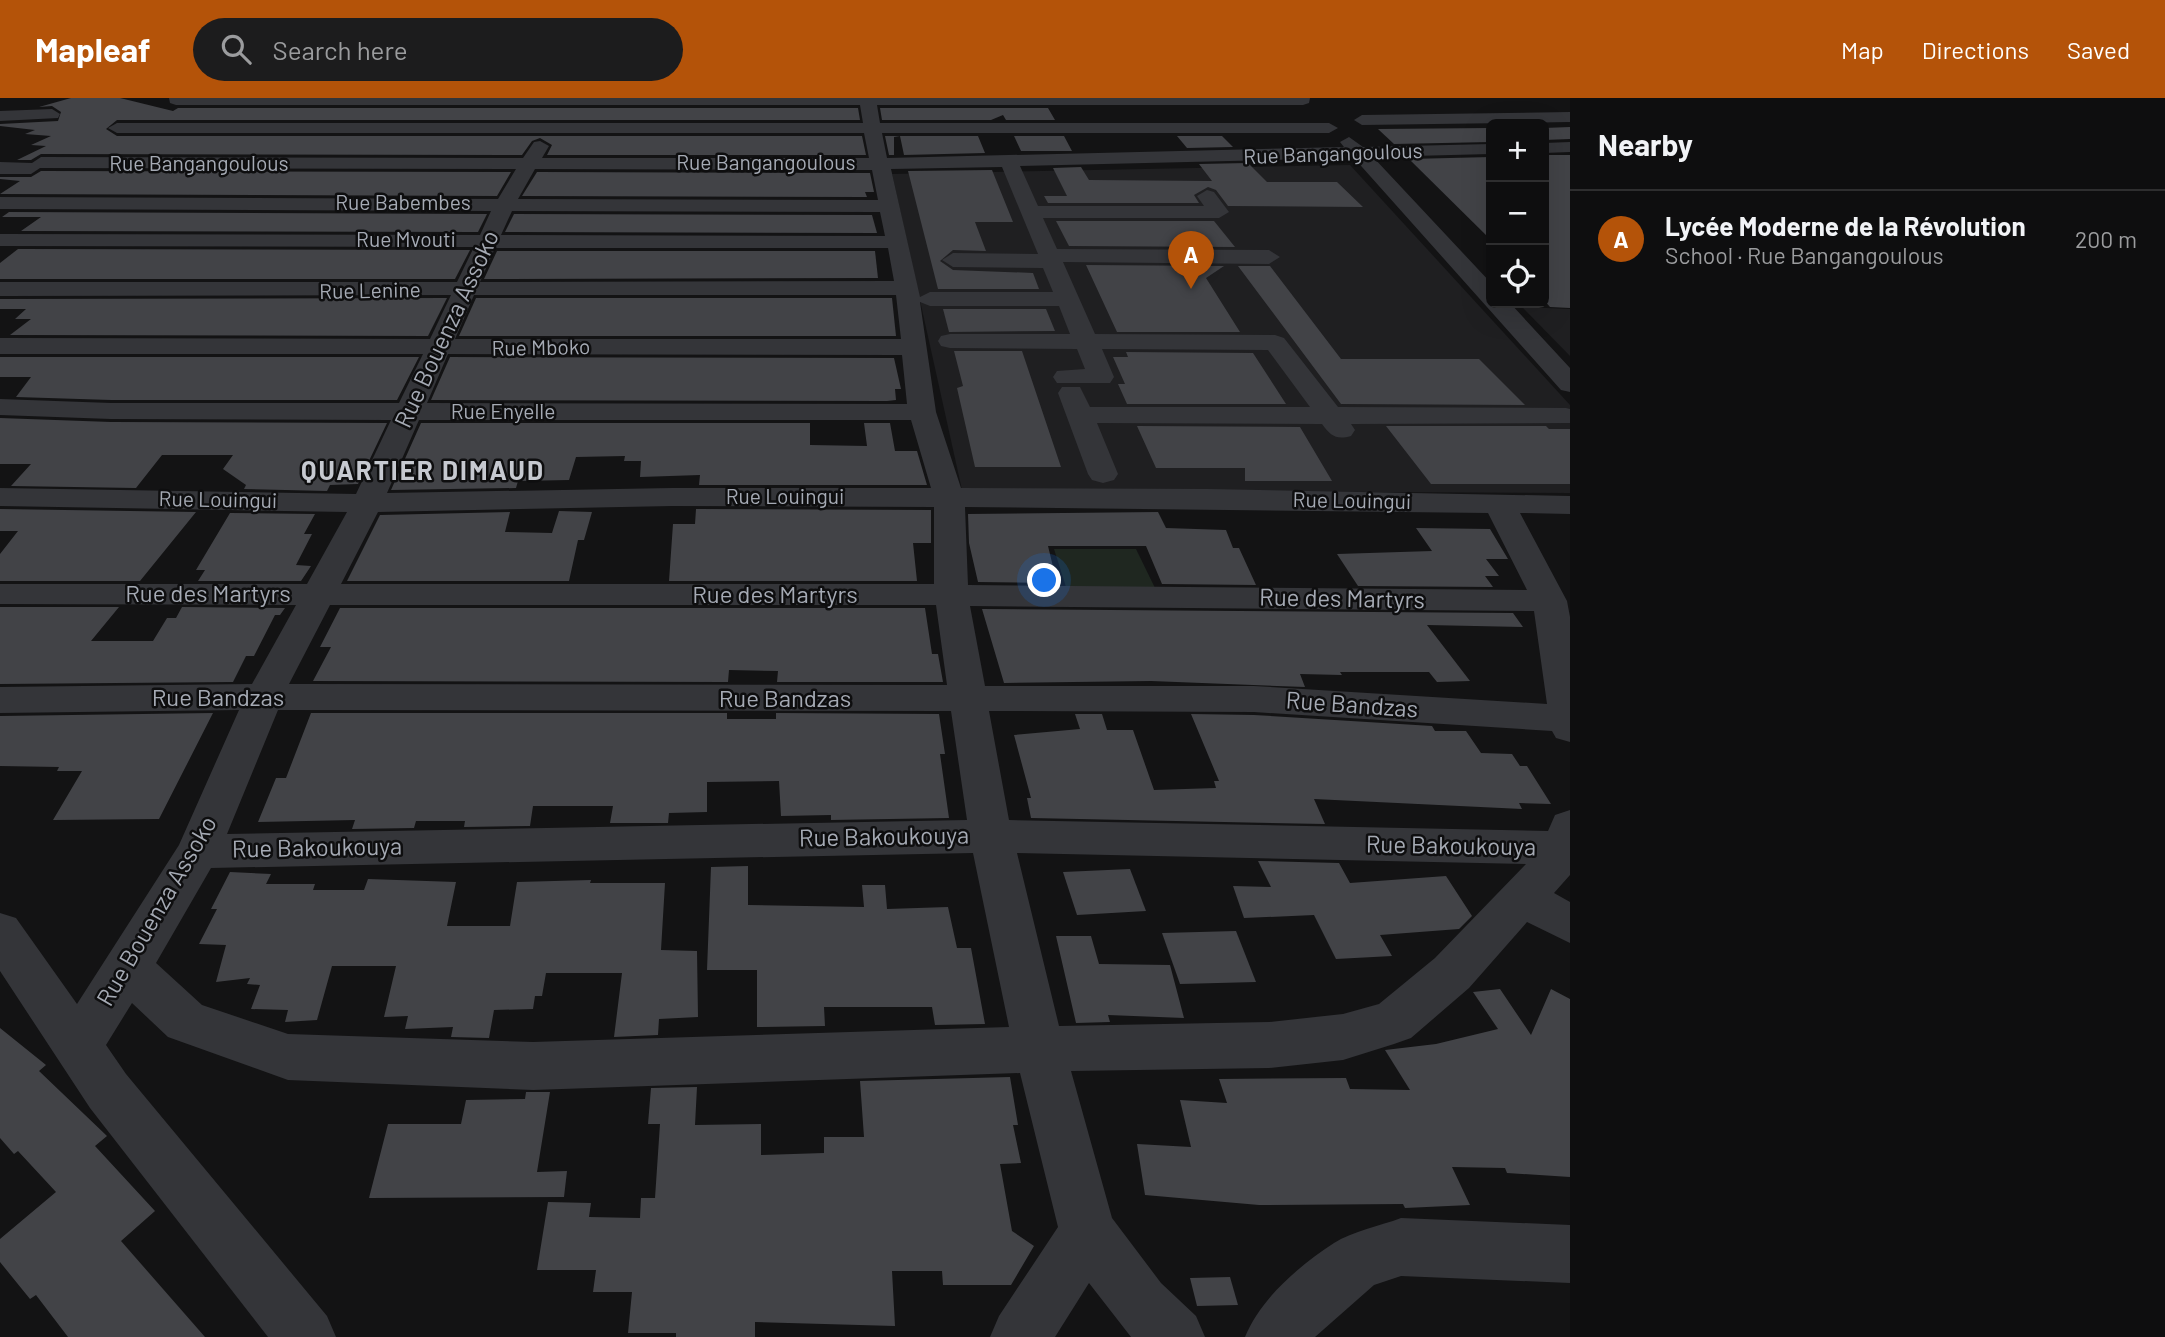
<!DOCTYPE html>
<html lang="en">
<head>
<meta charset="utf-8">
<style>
	:root { --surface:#0e0e0f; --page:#1c1c1d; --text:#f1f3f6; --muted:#9b9c9e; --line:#2e2e2f; --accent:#b45309 }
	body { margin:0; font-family:Barlow,sans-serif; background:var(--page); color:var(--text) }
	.controls { position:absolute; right:21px; top:21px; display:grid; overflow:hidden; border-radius:10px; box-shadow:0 7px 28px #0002 }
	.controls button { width:63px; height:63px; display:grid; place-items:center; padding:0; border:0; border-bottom:2px solid var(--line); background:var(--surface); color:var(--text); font:35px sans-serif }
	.you { position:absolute; left:1045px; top:483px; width:24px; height:24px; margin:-18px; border:5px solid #fff; border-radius:50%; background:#1a73e8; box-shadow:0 0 0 10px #1a73e833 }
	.badge { display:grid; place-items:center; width:46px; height:46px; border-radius:50%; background:var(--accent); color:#fff; font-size:23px; font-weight:700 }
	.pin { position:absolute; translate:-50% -58px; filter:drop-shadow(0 2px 4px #0008) }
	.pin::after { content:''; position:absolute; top:37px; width:24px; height:21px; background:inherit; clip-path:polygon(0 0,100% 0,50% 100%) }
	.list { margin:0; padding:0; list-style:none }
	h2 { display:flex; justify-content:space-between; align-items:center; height:91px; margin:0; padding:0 28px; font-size:30px }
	h2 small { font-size:23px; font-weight:400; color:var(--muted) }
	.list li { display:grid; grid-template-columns:46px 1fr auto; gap:21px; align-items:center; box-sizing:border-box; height:98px; padding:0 28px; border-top:2px solid var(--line) }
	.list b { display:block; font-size:26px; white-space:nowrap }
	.list p { margin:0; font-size:23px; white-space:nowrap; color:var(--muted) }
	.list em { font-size:23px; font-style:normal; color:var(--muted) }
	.icon { flex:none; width:38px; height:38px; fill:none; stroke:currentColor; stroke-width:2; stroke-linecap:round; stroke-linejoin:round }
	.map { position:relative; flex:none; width:1570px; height:1239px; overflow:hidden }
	header { display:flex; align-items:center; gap:42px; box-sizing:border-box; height:98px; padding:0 35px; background:var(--accent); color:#fff }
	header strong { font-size:33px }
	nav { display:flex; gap:38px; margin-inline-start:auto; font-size:24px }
	.search { width:490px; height:63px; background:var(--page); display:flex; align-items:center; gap:18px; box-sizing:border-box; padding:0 24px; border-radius:38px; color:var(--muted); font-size:26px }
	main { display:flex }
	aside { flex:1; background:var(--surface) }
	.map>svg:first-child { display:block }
	.built { fill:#1f1f21 }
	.green { fill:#1f2720 }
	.building { fill:#424347 }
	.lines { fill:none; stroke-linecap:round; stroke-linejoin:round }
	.minor { fill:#343539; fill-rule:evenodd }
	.labels { text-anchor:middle; stroke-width:5; stroke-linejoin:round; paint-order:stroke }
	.far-street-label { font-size:21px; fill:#a5aab4; stroke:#0e0e0f }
	.street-label { font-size:24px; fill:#a5aab4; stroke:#0e0e0f }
	.far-district-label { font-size:26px; font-weight:bold; letter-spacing:2px; fill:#c6c9d0; stroke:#0e0e0f }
</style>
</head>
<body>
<header>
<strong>Mapleaf</strong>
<div class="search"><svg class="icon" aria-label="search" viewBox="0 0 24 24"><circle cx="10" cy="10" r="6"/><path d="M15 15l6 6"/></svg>Search here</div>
<nav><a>Map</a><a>Directions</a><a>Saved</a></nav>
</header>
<main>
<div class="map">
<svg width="1570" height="1239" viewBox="0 0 1570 1239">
	<rect width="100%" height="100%" fill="#131314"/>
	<g class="built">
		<path d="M1350,67l220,240v88l-608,-3 -70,-316z"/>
		<path d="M1522,209l48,2v47z"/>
	</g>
	<path class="green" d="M1054,451h82l19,39 -89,-1z"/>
	<g class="building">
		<path d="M71,0h49l53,13 5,-3h680l2,12h-743l-11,9 11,7h745l4,19h-319l5,-10 -12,-7 -8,3 -10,14 -481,-1 -10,6h-14l29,-14 -15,-1 20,-9 -26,-2 10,-4 -35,-4v-2l58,-3 3,-9 -9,-6 -13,1z"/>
		<path d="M880,10h168l7,12h-49l-3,-5 -12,5h-109z"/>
		<path d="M1570,29v12l-26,1v-12z"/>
		<path d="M1491,30v14l-97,2 -16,-15z"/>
		<path d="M885,38h93l7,17 -81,2 -4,-19 -6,1v18h-5z"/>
		<path d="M1014,38h50l8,15h-51z"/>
		<path d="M1177,38h45l11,11 -46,1z"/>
		<path d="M1544,57h26v153l-20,-1 -6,-7z"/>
		<path d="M1491,59v83l-82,-81z"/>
		<path d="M1248,65l19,19h70l26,25 -135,-1 -12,-16 -8,-3 -14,8 5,8h-151l-4,-7h23l-14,-28 28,-1 8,13 123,1 -13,-17z"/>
		<path d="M992,72l21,52h-38l11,29 -33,-1 -13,11 13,9 80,3 6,16h-101l-30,-118z"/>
		<path d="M41,73l470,1 -14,24 -497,-2 20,-13 -20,-2v-2h31z"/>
		<path d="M537,74l333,1 4,19h-9l2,5 -345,-1z"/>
		<path d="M9,114l478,2 -9,18 -457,-1 20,-14h-39z"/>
		<path d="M514,116l358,1 5,18 -372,-1z"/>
		<path d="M1056,123h158l21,26 -166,-1z"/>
		<path d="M18,151l452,1 -15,29h-455v-16z"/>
		<path d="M497,153h378l3,27 -394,1z"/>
		<path d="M1086,167l138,1 -18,12 34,54h-123z"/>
		<path d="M1238,168h32l71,93h138l46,46 -184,-1z"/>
		<path d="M447,200l-19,38 -418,-1 21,-16h-16l11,-10h-26v-10z"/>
		<path d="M476,200h416l4,38h-437z"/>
		<path d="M943,211h103l9,22 -106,1z"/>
		<path d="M954,253h68l39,116h-86l-18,-79 6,-2z"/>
		<path d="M1126,254l127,1 33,51h-159l-9,-20h7l-12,-27h15z"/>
		<path d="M0,259h419l-22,43h-286l-95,-3 15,-20h-31z"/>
		<path d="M450,259l444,1 7,31h-6l1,11 -9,1 -456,-1z"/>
		<path d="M0,320l111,4 276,1 -29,61 -28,1 -3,6 -83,-2 2,-4 -23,-16 10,-14h-71l-26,33 -125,-2 20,-22h-31z"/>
		<path d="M421,325h389v22l57,1 -3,-23h26l5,28h22l10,34h-228l1,-10 -60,2 1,-16h-17l1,-5 -49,1 -7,23 -51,1 -2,7 -125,2z"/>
		<path d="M1137,328l163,1 32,54h-87v-13h-89z"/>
		<path d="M1386,328h160l3,3h21v55h-139z"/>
		<path d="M0,411l196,3 -56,69h-140v-27l18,-23h-18z"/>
		<path d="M696,411l235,1v33h-18l4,38h-248l4,-57h22z"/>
		<path d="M559,413l33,1 -8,28h-6l-9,41h-222l33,-66 130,-3 -5,20 47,1z"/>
		<path d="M1158,414l8,16 60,2 7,18h6l17,37 -94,-1 -16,-38h-98l9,37 -79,-1 -9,-39 -1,-29z"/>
		<path d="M230,415l85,1 -11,20h8l-16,31 15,1 -10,15h-103l7,-11h-9z"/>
		<path d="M1416,430l74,1 18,30h-22l13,17h-14l8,11 -135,-1 -21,-32 95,-3z"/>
		<path d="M0,509h119l-28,34h62l14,-23h9l6,-11 103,1 -5,7h-5l-21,41h-8l-13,26 -233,2z"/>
		<path d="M340,510h585l7,46h6l5,28h-166l1,-11 -49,-1 -1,12 -415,-1 18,-34h-11z"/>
		<path d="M982,511l531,4 10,14 -96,-2 43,56 -33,1 -8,-10h-89l2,3 -42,-1 5,13 -154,-6 -147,2z"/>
		<path d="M213,615l-54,106 -106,1 29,-49h-25l2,-4 -59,-1v-50z"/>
		<path d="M311,615h416v6h49v-6l163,1 6,40h-5l9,64 -118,2v-5l-50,1 -2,-35 -72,1v30l-38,1 -1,10h-58l3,-17h-80l-3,20 -66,1 1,-6h-49l-2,7 -62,1 3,-9 -97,2 18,-44h10z"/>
		<path d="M1075,616h27l5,16h26l21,60 62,-2 -2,-7h5l-28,-67 63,1 178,11 3,5h31l15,22 31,1 8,12h7l24,38 -32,-1 3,6 -208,-10 11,25 -294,-6 -4,-20h4l-17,-63 66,-6z"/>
		<path d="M1258,763l81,2 11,20 96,-7 26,40 -13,13 -79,6 12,21 -56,3 -22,-44 -70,3 -11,-32 38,1z"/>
		<path d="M748,768v39l116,2 -2,-22h23l2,24 61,-2 9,41h14l14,76 -50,1 -3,-18h-108l1,19 -68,1v-57h-50l4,-103z"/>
		<path d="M1130,771l16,42 -69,4 -14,-43z"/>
		<path d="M230,774l41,2 -5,10h49l-2,6h51l4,-11 88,3 -9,44h63l7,-44 74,-2 -1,3h75l-4,67 36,1 1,66 -39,2 -1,16 -44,2 8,-64h-76l-4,23h-7l-2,13 -39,1 -5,28 -38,-1 2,-10 -48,2 3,-13 -24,1 12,-51h-64l-15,54 -32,2 3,-12 -37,-1 9,-24 -13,-1 3,-6 -34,4 10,-37 -27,-1 18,-35h-6z"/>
		<path d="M1236,833l20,51 -76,2 -18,-51z"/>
		<path d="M1056,838h35l8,28 71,1 14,53 -76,-3 2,7 -34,1z"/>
		<path d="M1500,891l31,46 20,-46 19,10v178l-63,-4 -2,-5 -53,-1 18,38 -65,3 -2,-4 -144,1 -114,-10 -8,-51 54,3 -11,-47 47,3 -8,-24 127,-1 4,11 60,1 -25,-40 51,-6 62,-15 -25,-37z"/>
		<path d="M0,930l46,37 -7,6 68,65 -12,10 60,65 -34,30 84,96h-137l-32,-42 -6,4 -30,-37v-23l56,-47 -38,-41 -4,3 -14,-16z"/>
		<path d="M1010,979l8,48h-5l8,38 -21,1 12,67 22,15 -23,39h-68l-1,-14h-50l3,55 -140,-4v15h-79v-4h-48l4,-41h-39l3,-22h-59l11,-68 43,1 -2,14 51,1 1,-20h14l5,-74h-12l3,-36 46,-1 -2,38 66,-1v31l63,-2v-16h40l-4,-56z"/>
		<path d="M526,994h24l-13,80 30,-1 -3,26 -195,1 19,-74h73l5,-24 59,-1z"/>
		<path d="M1230,1179l8,28 -41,1 -7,-28z"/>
	</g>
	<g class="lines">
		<g class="minor">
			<path d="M169,0h1141l-1,5 -6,2h-426l3,18h449l9,5 -9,5h-447l5,25 457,-11 -4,-5 9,-5 14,10 128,-3v10l-118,3 118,126v20h19l60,65v24l-9,-2 -207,-232 -334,8 18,40h166l-7,-10 10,-6 7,2 15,20 -10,6h-176l14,31 212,1 11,7 -11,7 -206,-2 32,72 180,1 9,3 54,69 228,1 4,1v14l-219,1 4,6 -4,6c-15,4 -20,0 -29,-12l-225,-1 21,51 -4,6 -11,3 -11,-3 -4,-6 -30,-81 4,-6h18l10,20h220l-42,-57 -166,-1 12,28 -4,6h-53l-4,-6 4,-6 28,-2 -8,-20 -127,-1 -9,-2 -3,-5 3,-5 9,-2h120l-11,-28h-129l-10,-4 16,110 25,76 247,1 362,7v18l-50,-1 47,88 3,16v125l-14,-4 -4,-7 -298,-19 -265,-1 20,109 539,11 7,-16 15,-5v65l-16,18 16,9v41l-43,-21 -58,66 -58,50 -17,6 -51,16 -74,8 -198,3 41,147 49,65 35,33 9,21h-74l-42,-54 -34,54h-65l9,-21 59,-89 -38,-154 -487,17 -245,-10 -120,-43 -36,-34 -26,42 20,29 201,242 9,21h-68l-178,-229 -90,-137v-58l16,5 61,86 102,-159 60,-135 -239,3v-26l252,-3 44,-79 -296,-1v-20h307l40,-72 -347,-6v-18l356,6 35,-74 -280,-1 -111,-4v-16l111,4h288l24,-49h-423v-16l430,1 21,-44 -451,1v-14h457l17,-35 -474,-1v-12l480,1 11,-24 -491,-2v-12l498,2 18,-30 -476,-1 -9,6h-31v-12l32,1 9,-6 482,1 11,-16 6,-1 9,5 -7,12h327l-5,-25h-747l-9,-5 9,-5h746l-3,-18h-684l-6,-2zM1002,69l36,87 -85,-1 -11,7 11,7 90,1 10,24h-123l-10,5 -29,-128zM535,71l337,1 6,30 -360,-1zM512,113l368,1 5,24 -384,-1zM495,150h393l6,33 -414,1zM474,197h422l5,44h-446zM448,256l454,1 5,49 -480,-1zM419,322h492l20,68h-259l-285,5zM672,408l262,1v77h-593l37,-72zM965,409l523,6 39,77 -559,-5zM330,507h606l11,80 -658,-1zM970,508l564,5 13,93 -293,-18h-269zM278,612l673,1 16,109 -740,14zM973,755l36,174 -476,15 -245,-8 -86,-29 -46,-42 55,-95zM1017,755l509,11 -91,94 -56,46 -36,10 -74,8 -210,4z"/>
			<path d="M52,11l8,5 -2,4 -58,3v-10z"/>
			<path d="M1570,14v10l-208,3 -8,-5 8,-5z"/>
			<path d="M1570,44v10l-26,1v-10z"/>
			<path d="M1401,1120l169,7v58l-169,-7 -27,9 -59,52h-70c16,-39 54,-71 89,-94 19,-12 46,-17 67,-25z"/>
		</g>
	</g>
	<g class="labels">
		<g class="far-street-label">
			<text transform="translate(1333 56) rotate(-2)" y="7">Rue Bangangoulous</text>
			<text x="766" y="72">Rue Bangangoulous</text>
			<text x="199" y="73">Rue Bangangoulous</text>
			<text x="403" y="112">Rue Babembes</text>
			<text x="406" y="149">Rue Mvouti</text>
			<text transform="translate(370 193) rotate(-1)" y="7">Rue Lenine</text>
			<text transform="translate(541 250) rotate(-1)" y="7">Rue Mboko</text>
			<text x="503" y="321">Rue Enyelle</text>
			<text x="785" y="406">Rue Louingui</text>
			<text transform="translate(218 402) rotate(1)" y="7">Rue Louingui</text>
			<text transform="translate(1352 403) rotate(1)" y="7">Rue Louingui</text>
		</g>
		<g class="street-label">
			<text transform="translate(447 231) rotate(-65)" y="8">Rue Bouenza Assoko</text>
			<text x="208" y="504">Rue des Martyrs</text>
			<text x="775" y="505">Rue des Martyrs</text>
			<text transform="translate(1342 501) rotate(1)" y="8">Rue des Martyrs</text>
			<text x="218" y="608">Rue Bandzas</text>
			<text x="785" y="609">Rue Bandzas</text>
			<text transform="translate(1352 607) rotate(4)" y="8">Rue Bandzas</text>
			<text transform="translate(884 739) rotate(-1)" y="8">Rue Bakoukouya</text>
			<text transform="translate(1451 748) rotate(1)" y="8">Rue Bakoukouya</text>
			<text transform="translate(317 750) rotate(-1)" y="8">Rue Bakoukouya</text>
			<text transform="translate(157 813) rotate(-60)" y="8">Rue Bouenza Assoko</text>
		</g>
		<g class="far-district-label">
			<text x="423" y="382">QUARTIER DIMAUD</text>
		</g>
	</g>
</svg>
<div class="controls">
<button>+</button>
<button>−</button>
<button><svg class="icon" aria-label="locate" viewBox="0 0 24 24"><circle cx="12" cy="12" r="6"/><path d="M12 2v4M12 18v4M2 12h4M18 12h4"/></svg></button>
</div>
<div class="you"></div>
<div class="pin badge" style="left:1191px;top:191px">A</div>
</div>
<aside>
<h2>Nearby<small></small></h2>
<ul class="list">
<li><span class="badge">A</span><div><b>Lycée Moderne de la Révolution</b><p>School · Rue Bangangoulous</p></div><em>200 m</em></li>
</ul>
</aside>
</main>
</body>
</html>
